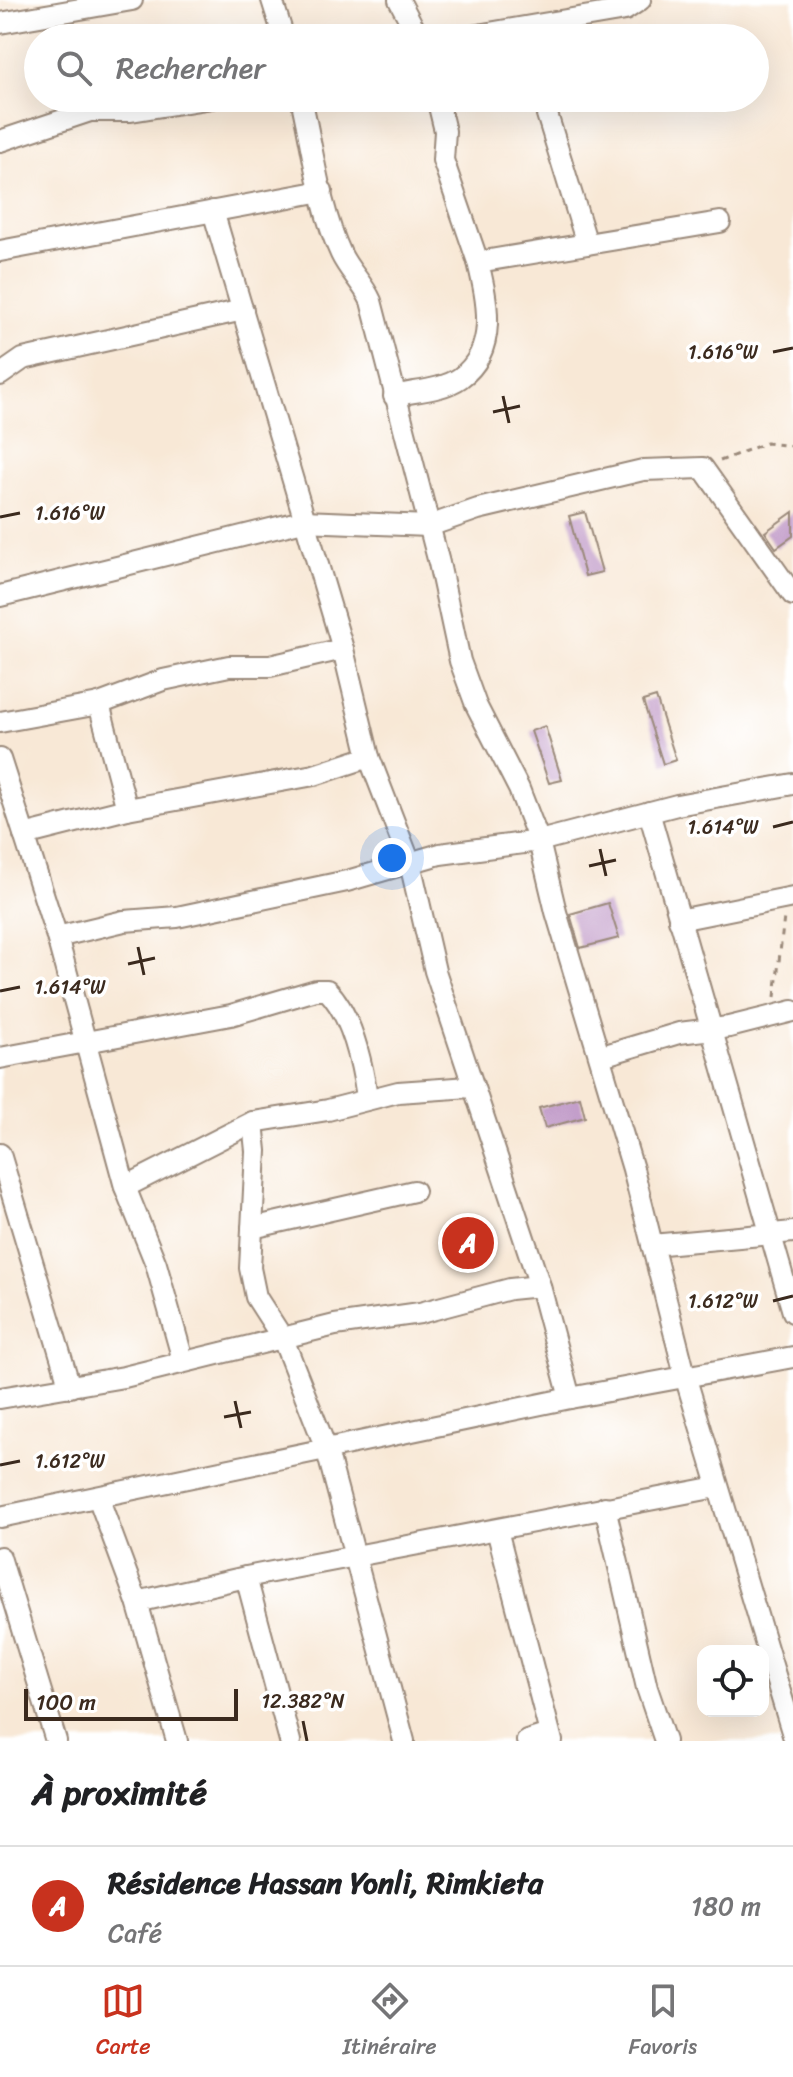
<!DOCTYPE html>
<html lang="fr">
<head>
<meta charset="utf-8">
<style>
	:root { --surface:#fff; --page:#f6f6f6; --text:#202124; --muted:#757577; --line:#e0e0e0; --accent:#c8321e }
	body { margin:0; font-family:Sriracha,sans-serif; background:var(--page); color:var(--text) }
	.controls { position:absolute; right:24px; bottom:24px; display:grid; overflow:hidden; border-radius:16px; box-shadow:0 8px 32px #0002 }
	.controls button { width:72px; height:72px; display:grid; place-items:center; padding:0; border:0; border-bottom:2px solid var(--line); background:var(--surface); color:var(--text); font:40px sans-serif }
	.scale { position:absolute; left:24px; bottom:20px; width:214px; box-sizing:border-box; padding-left:8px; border:4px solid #3b2a1e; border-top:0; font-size:22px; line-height:28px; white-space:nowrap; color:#3b2a1e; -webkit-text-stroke:6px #fff; paint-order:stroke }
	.you { position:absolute; left:392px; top:858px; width:28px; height:28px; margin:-20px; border:6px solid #fff; border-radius:50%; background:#1a73e8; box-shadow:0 0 0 12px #1a73e833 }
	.badge { display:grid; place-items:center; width:52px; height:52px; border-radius:50%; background:var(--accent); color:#fff; font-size:26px; font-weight:700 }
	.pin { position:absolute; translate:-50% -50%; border:4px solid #fff; box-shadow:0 2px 8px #0006 }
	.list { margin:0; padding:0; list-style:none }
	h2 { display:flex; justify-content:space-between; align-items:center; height:104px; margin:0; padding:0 32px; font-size:34px }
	h2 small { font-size:26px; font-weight:400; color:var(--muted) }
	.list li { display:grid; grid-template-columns:52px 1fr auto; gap:24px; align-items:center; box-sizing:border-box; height:120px; padding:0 32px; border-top:2px solid var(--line) }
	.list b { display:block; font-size:30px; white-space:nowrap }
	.list p { margin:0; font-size:26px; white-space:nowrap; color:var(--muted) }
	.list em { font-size:26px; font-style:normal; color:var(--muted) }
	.icon { flex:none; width:44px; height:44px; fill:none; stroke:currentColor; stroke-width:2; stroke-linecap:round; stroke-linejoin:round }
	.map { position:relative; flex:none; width:793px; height:1741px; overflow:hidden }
	.search { position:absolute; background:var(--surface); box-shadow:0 8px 32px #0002; left:24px; right:24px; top:24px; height:88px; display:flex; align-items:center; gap:20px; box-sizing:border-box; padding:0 28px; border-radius:44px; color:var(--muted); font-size:30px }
	.sheet { height:224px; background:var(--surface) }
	nav { display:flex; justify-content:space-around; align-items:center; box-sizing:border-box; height:112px; border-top:2px solid var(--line); background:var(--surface); font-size:22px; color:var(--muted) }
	nav a { display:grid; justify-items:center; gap:4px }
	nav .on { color:var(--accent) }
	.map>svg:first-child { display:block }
	.building { fill:#c39eca }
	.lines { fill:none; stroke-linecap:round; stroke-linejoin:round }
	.minor-casing { stroke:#9a897a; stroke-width:24 }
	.path { stroke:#9a897a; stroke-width:3; stroke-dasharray:6 6; stroke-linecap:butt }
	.minor { stroke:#fff; stroke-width:20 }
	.ticks { fill:none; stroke:#3b2a1e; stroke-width:3 }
	.ticks-label { font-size:20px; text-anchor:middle; fill:#3b2a1e; stroke:#fff; stroke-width:7; stroke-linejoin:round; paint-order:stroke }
</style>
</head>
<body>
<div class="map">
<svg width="793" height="1741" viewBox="0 0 793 1741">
	<rect width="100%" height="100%" fill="#fff"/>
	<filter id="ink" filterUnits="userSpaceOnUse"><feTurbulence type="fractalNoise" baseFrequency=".0125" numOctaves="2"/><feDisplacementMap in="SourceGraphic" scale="16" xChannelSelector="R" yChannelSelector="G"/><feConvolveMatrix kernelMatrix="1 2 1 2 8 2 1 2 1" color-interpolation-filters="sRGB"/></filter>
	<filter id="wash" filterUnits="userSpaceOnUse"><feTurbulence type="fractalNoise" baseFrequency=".006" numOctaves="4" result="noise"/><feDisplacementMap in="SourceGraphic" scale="32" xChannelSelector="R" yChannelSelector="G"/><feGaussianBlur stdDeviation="1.8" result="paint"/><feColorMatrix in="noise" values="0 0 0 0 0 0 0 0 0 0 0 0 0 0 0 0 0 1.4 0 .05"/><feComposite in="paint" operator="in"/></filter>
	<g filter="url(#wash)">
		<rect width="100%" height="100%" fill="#f8e8d6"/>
		<g id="blocks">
			<g class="building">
				<path d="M585,512l17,60 -17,4 -16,-60z"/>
				<path d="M793,512v24l-17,12 -11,-16z"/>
				<path d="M656,697l20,63 -13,4 -20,-63z"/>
				<path d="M545,726l17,54 -13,3 -18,-52z"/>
				<path d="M608,903l11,35 -39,10 -10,-34z"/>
				<path d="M580,1097l5,20 -40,11 -6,-20z"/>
			</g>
		</g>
	</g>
	<g filter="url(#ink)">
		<use href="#blocks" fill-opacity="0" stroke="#9a897a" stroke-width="2"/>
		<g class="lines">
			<defs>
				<g id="minor">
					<path d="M272,0l12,38"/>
					<path d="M399,0l20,38"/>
					<path d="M0,23l132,-23"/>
					<path d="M460,38l165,-28 15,-10"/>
					<path d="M301,98c12,51 18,109 40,156 8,17 22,29 30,47l68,262 21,98 16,44 43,84 20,52 17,71 77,257 53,210 107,356"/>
					<path d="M437,98l8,33 -2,29 35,102"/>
					<path d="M542,98l45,146"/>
					<path d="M0,141l90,-30h41l81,-13"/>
					<path d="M213,211l130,438 26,108 41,106 25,108 105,315 30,112"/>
					<path d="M0,251l322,-60"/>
					<path d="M0,375l23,-16 220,-49"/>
					<path d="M394,396c20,-5 49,-6 66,-18 39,-28 27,-78 18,-116l242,-40"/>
					<path d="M0,596l303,-75 126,5 49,-17 165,-39 60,-2 90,127"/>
					<path d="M99,704l28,105"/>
					<path d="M0,722l99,-18 64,-24 66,-14h41l73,-17"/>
					<path d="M0,759l57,178 68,250 31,77 27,96"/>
					<path d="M649,812l144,500"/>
					<path d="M24,835l103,-26 187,-34 55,-18"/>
					<path d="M679,920l114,-23"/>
					<path d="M57,937l67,-16 53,-4 170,-36 93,-27 99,-13 138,-36 116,-21"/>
					<path d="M602,1056l77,-23 50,-6 64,-16"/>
					<path d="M0,1058l231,-43 85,-25h11c25,25 35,73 40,107"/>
					<path d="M253,1122l3,29 -6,117 6,29 27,42 44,112 77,290"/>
					<path d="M0,1154l70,233"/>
					<path d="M125,1187l128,-65 75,-12 70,-18 72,-5"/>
					<path d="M252,1228l162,-37"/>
					<path d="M652,1245l141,-13"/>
					<path d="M0,1398l124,-21 211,-52 85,-12 90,-24 30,-3"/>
					<path d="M98,1497l39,105 40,139"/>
					<path d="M605,1507l42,181 18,53"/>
					<path d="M0,1517l570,-119 223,-41"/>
					<path d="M497,1530l55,211"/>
					<path d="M0,1557l56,184"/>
					<path d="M246,1577l44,164"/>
					<path d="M137,1602l109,-25 471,-90"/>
					<path d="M527,1741l22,-7"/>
				</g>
			</defs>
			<use href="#minor" class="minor-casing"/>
			<g class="path">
				<path d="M720,461l46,-18 27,3"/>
				<path d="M775,997l9,-80"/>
			</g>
			<use href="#minor" class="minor"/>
		</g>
	</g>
	<path class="ticks" d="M773,352l20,-4M503,396l6,27M493,412l27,-6M0,517l20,-4M773,827l20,-5M600,849l6,27M589,866l27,-6M138,947l6,28M128,964l27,-6M0,991l20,-4M773,1301l20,-5M235,1401l6,27M224,1417l27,-5M0,1465l20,-4M303,1721l4,20"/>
	<g class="ticks-label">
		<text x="723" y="359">1.616°W</text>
		<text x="70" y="520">1.616°W</text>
		<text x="723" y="834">1.614°W</text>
		<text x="70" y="994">1.614°W</text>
		<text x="723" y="1308">1.612°W</text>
		<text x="70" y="1468">1.612°W</text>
		<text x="303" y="1708">12.382°N</text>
	</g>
</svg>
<div class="controls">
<button><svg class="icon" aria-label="locate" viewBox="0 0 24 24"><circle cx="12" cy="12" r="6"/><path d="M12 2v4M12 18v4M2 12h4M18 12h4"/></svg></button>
</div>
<div class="scale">100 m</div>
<div class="you"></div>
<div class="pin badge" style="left:468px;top:1243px">A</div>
<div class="search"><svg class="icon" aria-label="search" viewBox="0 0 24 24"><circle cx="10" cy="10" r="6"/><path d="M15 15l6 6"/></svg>Rechercher</div>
</div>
<section class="sheet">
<h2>À proximité<small></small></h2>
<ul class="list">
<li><span class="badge">A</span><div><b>Résidence Hassan Yonli, Rimkieta</b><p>Café</p></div><em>180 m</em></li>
</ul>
</section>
<nav>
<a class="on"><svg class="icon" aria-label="map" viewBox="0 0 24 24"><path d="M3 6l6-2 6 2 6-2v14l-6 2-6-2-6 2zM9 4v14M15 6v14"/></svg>Carte</a>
<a><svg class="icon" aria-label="directions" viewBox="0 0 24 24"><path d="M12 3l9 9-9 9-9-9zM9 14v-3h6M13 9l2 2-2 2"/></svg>Itinéraire</a>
<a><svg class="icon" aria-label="saved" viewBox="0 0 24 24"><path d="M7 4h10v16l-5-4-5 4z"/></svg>Favoris</a>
</nav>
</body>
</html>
